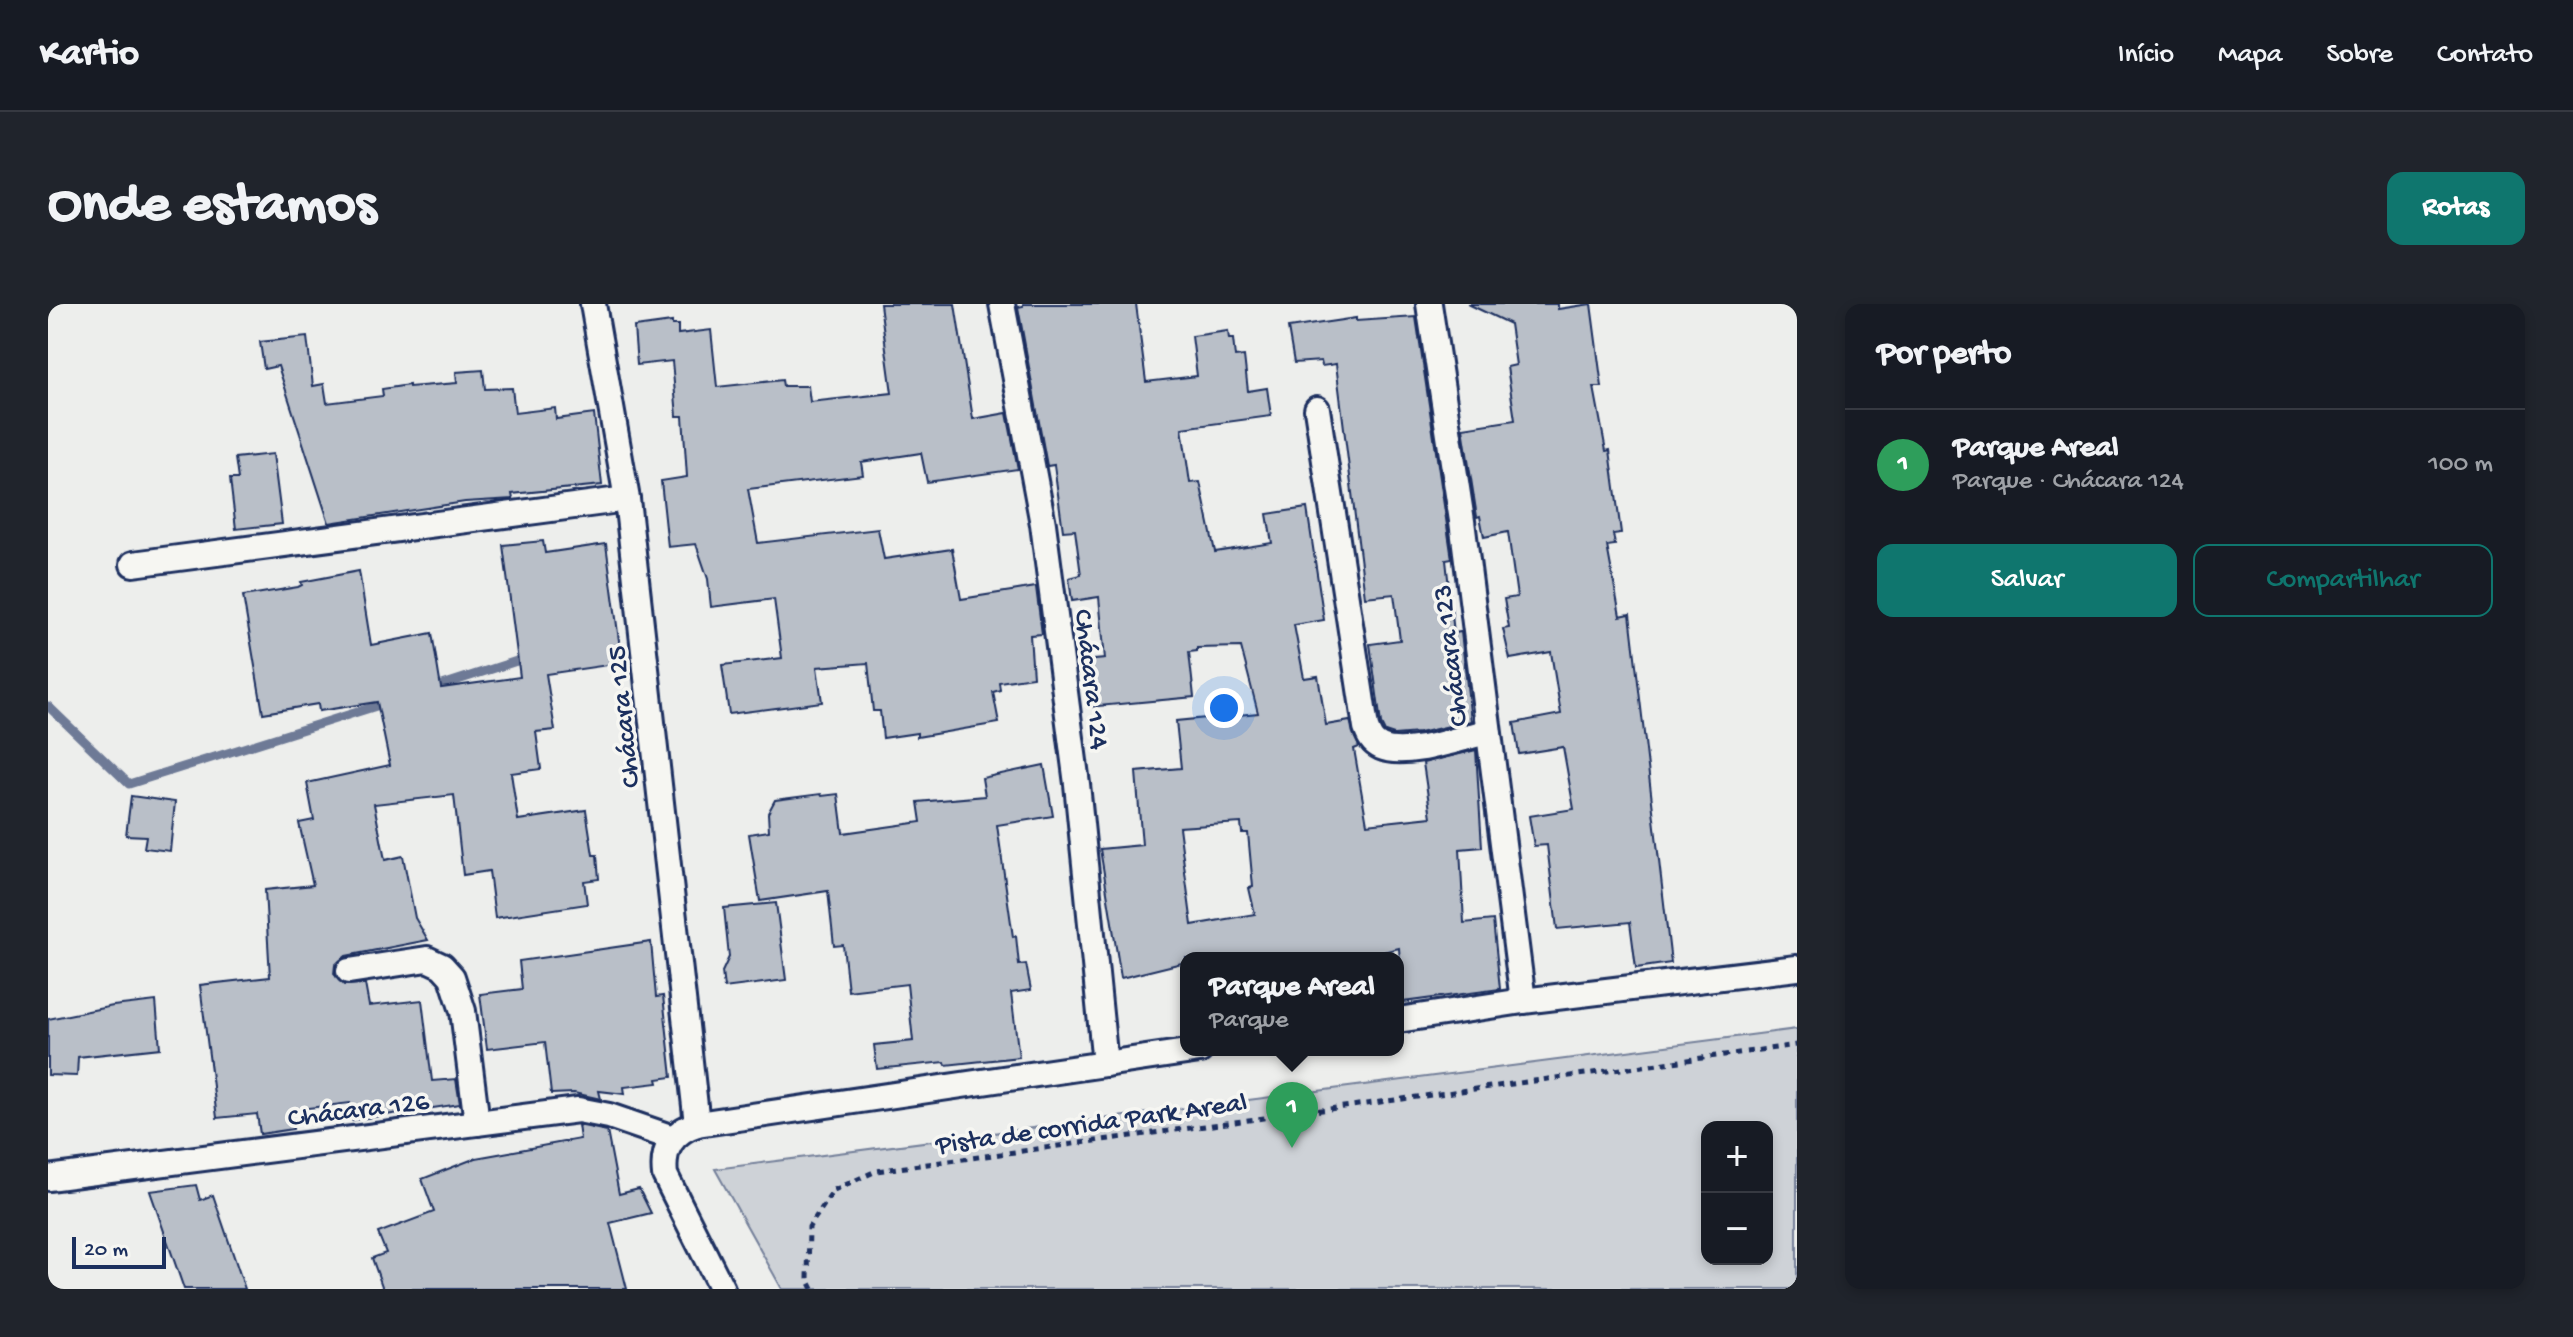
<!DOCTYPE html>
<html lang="pt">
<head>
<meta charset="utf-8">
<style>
	:root { --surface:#171b24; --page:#20242c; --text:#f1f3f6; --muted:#9ea1a6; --line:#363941; --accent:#0f766e }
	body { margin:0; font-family:"Gochi Hand",sans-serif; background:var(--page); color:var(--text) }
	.controls { position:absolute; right:24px; bottom:24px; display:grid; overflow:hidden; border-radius:16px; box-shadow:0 4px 12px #0003 }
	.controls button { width:72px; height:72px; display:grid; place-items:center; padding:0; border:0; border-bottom:2px solid var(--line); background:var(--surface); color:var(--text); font:40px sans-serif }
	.scale { position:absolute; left:24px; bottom:20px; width:94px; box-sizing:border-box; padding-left:8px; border:4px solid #1b2f5e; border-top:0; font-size:22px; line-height:28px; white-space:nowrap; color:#1b2f5e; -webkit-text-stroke:6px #f6f6f2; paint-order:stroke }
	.you { position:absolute; left:1176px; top:404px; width:28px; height:28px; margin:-20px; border:6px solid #fff; border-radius:50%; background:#1a73e8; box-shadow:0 0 0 12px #1a73e833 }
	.badge { display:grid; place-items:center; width:52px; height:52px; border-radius:50%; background:var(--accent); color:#fff; font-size:26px; font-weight:700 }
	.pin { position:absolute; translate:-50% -66px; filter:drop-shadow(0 2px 4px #0008) }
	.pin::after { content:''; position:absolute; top:42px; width:28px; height:24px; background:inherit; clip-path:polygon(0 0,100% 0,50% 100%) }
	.popup { position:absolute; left:1132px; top:648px; width:224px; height:104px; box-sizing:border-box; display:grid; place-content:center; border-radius:16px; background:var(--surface); filter:drop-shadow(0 2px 6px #0005); font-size:26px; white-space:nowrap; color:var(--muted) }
	.popup b { font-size:30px; color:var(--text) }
	.popup::after { content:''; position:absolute; left:50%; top:100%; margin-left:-16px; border:16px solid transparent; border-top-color:var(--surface) }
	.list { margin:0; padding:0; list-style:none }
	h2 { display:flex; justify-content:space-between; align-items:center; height:104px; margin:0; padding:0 32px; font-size:34px }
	h2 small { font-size:26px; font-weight:400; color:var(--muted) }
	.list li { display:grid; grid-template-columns:52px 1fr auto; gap:24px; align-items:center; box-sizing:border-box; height:112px; padding:0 32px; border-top:2px solid var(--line) }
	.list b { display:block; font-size:30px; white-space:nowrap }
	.list p { margin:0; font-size:26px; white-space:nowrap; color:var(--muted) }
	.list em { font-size:26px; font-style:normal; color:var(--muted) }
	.actions { display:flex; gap:16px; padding:24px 32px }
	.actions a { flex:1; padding:18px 0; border:2px solid var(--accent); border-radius:16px; text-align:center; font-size:28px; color:var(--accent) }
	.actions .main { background:var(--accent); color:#fff }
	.map { position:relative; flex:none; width:1749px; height:985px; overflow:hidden; border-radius:16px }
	header { display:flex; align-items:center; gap:48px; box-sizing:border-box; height:112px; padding:0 40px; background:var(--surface); border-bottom:2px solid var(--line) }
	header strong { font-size:38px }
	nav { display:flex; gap:44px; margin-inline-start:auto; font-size:28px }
	.intro { display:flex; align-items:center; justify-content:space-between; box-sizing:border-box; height:192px; padding:0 48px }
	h1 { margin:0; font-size:56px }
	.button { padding:20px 36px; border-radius:16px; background:var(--accent); color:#fff; font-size:28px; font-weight:700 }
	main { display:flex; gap:48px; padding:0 48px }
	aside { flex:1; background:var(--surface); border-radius:16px; box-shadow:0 4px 12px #0003 }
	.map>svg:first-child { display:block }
	.green { fill:#ced2d7; stroke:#74809a; stroke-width:2; fill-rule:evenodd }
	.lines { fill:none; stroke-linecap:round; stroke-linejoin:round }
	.stream { stroke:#6e7a96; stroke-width:9 }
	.building { fill:#b9bfc8; stroke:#1b2f5e; stroke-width:2; fill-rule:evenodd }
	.street-casing { stroke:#1b2f5e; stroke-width:30 }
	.path { stroke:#1b2f5e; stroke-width:5; stroke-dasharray:6 6; stroke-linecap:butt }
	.street { stroke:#f6f6f2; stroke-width:24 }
	.labels { text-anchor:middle; stroke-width:7; stroke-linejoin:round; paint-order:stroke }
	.street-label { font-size:28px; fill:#1b2f5e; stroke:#f6f6f2 }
</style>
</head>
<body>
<header>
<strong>Kartio</strong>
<nav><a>Início</a><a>Mapa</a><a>Sobre</a><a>Contato</a></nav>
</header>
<div class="intro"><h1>Onde estamos</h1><a class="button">Rotas</a></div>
<main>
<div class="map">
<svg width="1749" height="985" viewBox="0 0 1749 985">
	<rect width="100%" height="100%" fill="#edeeec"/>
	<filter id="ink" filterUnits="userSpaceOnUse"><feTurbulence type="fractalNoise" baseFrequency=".0125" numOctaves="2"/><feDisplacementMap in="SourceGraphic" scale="16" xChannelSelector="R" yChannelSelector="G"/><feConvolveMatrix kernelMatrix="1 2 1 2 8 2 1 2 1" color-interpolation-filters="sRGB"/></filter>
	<g filter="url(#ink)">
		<path class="green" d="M1749,725v260h-1015l-67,-120zM1659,823h60v132h-60z"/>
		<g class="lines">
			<g class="stream">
				<path d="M382,385l96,-31"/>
				<path d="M0,402l81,78 260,-82"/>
			</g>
		</g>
		<g class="building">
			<path d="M832,0h75l18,115 34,-6 11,56 -91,13 -6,-29 -60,9 2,13 -115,14 10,54 120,-14 6,30 68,-10 9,50 75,-12 6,47 -12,1 3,42 -34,5 1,8 -7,2 6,31 -82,14v-4l-34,5 -3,-27h-7l-5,-48 -51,4 5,35 -93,12 -7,-49 60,-7 -8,-59 -63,8 -3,-28 -12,-35 -28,3 -7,-66 26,-4 -4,-61h-6l-5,-55 -35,4 -3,-38 38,-5v3h6v9l33,-4 6,57 65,-7 1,6h25l2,16 82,-9z"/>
			<path d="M975,0h113l10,78 51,-6 -5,-40 36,-5 1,8h4l2,18 9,-1 4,35 19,-3 4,28 -89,12 8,55 10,-1 15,70 57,-9 -5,-29 40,-6 17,112 -30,5 10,53 14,-2 8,49 24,-4 9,26 -5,2 13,75 64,-7 -8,-54 53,-13 6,97 -22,2 4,74 29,-3 7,69 -97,13 -4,-54 -40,10h-173v4l-65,16 -21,-129 42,-4 -6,-73 45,-4 -5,-47 82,-8 -17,-66 -44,1v3l-8,1 5,45 -106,10 -4,-46 21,-2 -6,-62 -27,4 -3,-23 12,-3 -6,-45 -12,1 -9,-66 -7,1 -29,-159 5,-1zM1193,519l1,10h6l5,54 -4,1 6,26 -63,11 -13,-98z"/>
			<path d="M1420,0h90v5l33,-5 11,83h-8l12,64 4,-1 11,83 -8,1 2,11 -8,1 13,70 10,-2 41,349 -35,5 -6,-46 -73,7 -10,-84 -13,1 -5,-30 45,-7 -11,-62 -44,7 -5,-31 47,-9 -10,-62 -41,7 -7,-30 6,-1 -5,-29 13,-2 -9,-65 -24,5 -4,-21 -3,1 -14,-89 52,-8 -8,-53 9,-2 -6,-41z"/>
			<path d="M1368,13l36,242 -6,1 8,73 7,-1 10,89 -52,12 -25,2 -9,-3 -4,-8 -11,-80 30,-4 -6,-46 -29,3 -29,-233 -14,2 -1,-5 -27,2 -6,-35 68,-10v3z"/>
			<path d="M259,33l6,49 11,-2 3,19 56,-7 -1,-7 27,-4v2l48,-4 -1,-11 27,-2 2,19 27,-1 3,25 40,-5 1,11 38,-5 8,71 -90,9 1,5 -48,3 -136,21 -51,-157 -14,3 -4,-27z"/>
			<path d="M225,150l9,70 -46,5 -6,-50h8l-3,-21z"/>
			<path d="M495,237l2,12 61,-9 16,119 -76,11 9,56 -19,2 5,37 -30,4 7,47 68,-10 7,45h4l2,24 -15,2 3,23 -92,14 -6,-47 -26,4 -9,-80 -80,9 11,56 18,-4 12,62 13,22 -82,16 -11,9 -1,9 10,11 21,-1 4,22 53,-6 10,81 24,-2 4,25 -108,16 -2,-17 -60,7 3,19 -33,5 -3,-20 -40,4 -17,-133 70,-8 -5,-87 48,-5 -14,-62 15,-3 -7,-37 83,-18 -13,-63 -58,9 -1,-7 -55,9 -20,-117 55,-9 4,-2 -1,-3 58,-11 12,74 61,-12 9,55 79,-11 -17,-132z"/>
			<path d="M996,461l9,51 -56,9 16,112 3,-1 3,29 7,-1 5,26 -20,3 8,64 -73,8 -1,-3 -68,7 -3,-24 39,-4 -6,-57 -59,7 -5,-46 -9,1 -6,-55 -68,10 -11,-67 20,-3 -1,-18 7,-13 46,-6 1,2 16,-2 5,39 78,-11 -3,-20 67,-6 -3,-18z"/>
			<path d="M83,492l44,6 -5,49 -26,-3 2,-12 -20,-1z"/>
			<path d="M728,599l10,77 -62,8 -2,-16 7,-15 -5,-49z"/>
			<path d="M603,638l5,55 7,-1 9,81 -15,2 1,4 -34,4 1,7 -26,-3 2,8 -27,-6 -23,1 -6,-52 -58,7 -7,-55 42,-5 -3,-28z"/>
			<path d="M108,697l4,47 -82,9 -1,19 -29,-1v-56l65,-13z"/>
			<path d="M530,821l29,6 12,63 20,-5 12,24 -41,10 17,66h-244l-11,-31 14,-5 -8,-20 56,-21 -12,-33 54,-21 104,-19z"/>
			<path d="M148,881l4,15 13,-5 32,94h-61l-34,-98z"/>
		</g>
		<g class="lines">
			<defs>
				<g id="street">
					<path d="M545,0l34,195 70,625"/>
					<path d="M954,0l41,220 34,260 28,280"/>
					<path d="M1381,0l33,217 61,480"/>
					<path d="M1269,105l49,319c3,8 6,15 15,19 25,11 79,-9 106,-15"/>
					<path d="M85,260l494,-65"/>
					<path d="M301,667l78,-12 15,7 10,11 11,34 14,112"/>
					<path d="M1350,716l125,-19 274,-33"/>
					<path d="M0,874l530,-68 31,6 64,22"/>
					<path d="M674,985l-57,-114c-3,-26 7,-43 32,-51l503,-74"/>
				</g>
			</defs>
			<use href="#street" class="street-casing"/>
			<path class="path" d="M765,985l-5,-10 1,-52 25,-37 42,-19 921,-126"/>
			<use href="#street" class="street"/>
		</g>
	</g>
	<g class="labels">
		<g class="street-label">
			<text transform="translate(1400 352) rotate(-97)" y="10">Chácara 123</text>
			<text transform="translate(1046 375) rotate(83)" y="10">Chácara 124</text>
			<text transform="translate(573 413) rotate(-96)" y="10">Chácara 125</text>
			<text transform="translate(310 803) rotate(-7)" y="10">Chácara 126</text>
			<text transform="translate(1043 817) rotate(-8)" y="10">Pista de corrida Park Areal</text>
		</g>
	</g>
</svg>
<div class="controls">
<button>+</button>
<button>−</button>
</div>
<div class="scale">20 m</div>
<div class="you"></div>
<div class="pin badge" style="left:1244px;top:844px;background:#2e9e5b">1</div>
<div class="popup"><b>Parque Areal</b>Parque</div>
</div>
<aside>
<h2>Por perto<small></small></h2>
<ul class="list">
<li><span class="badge" style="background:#2e9e5b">1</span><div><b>Parque Areal</b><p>Parque · Chácara 124</p></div><em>100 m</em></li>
</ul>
<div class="actions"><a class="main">Salvar</a><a>Compartilhar</a></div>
</aside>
</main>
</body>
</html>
